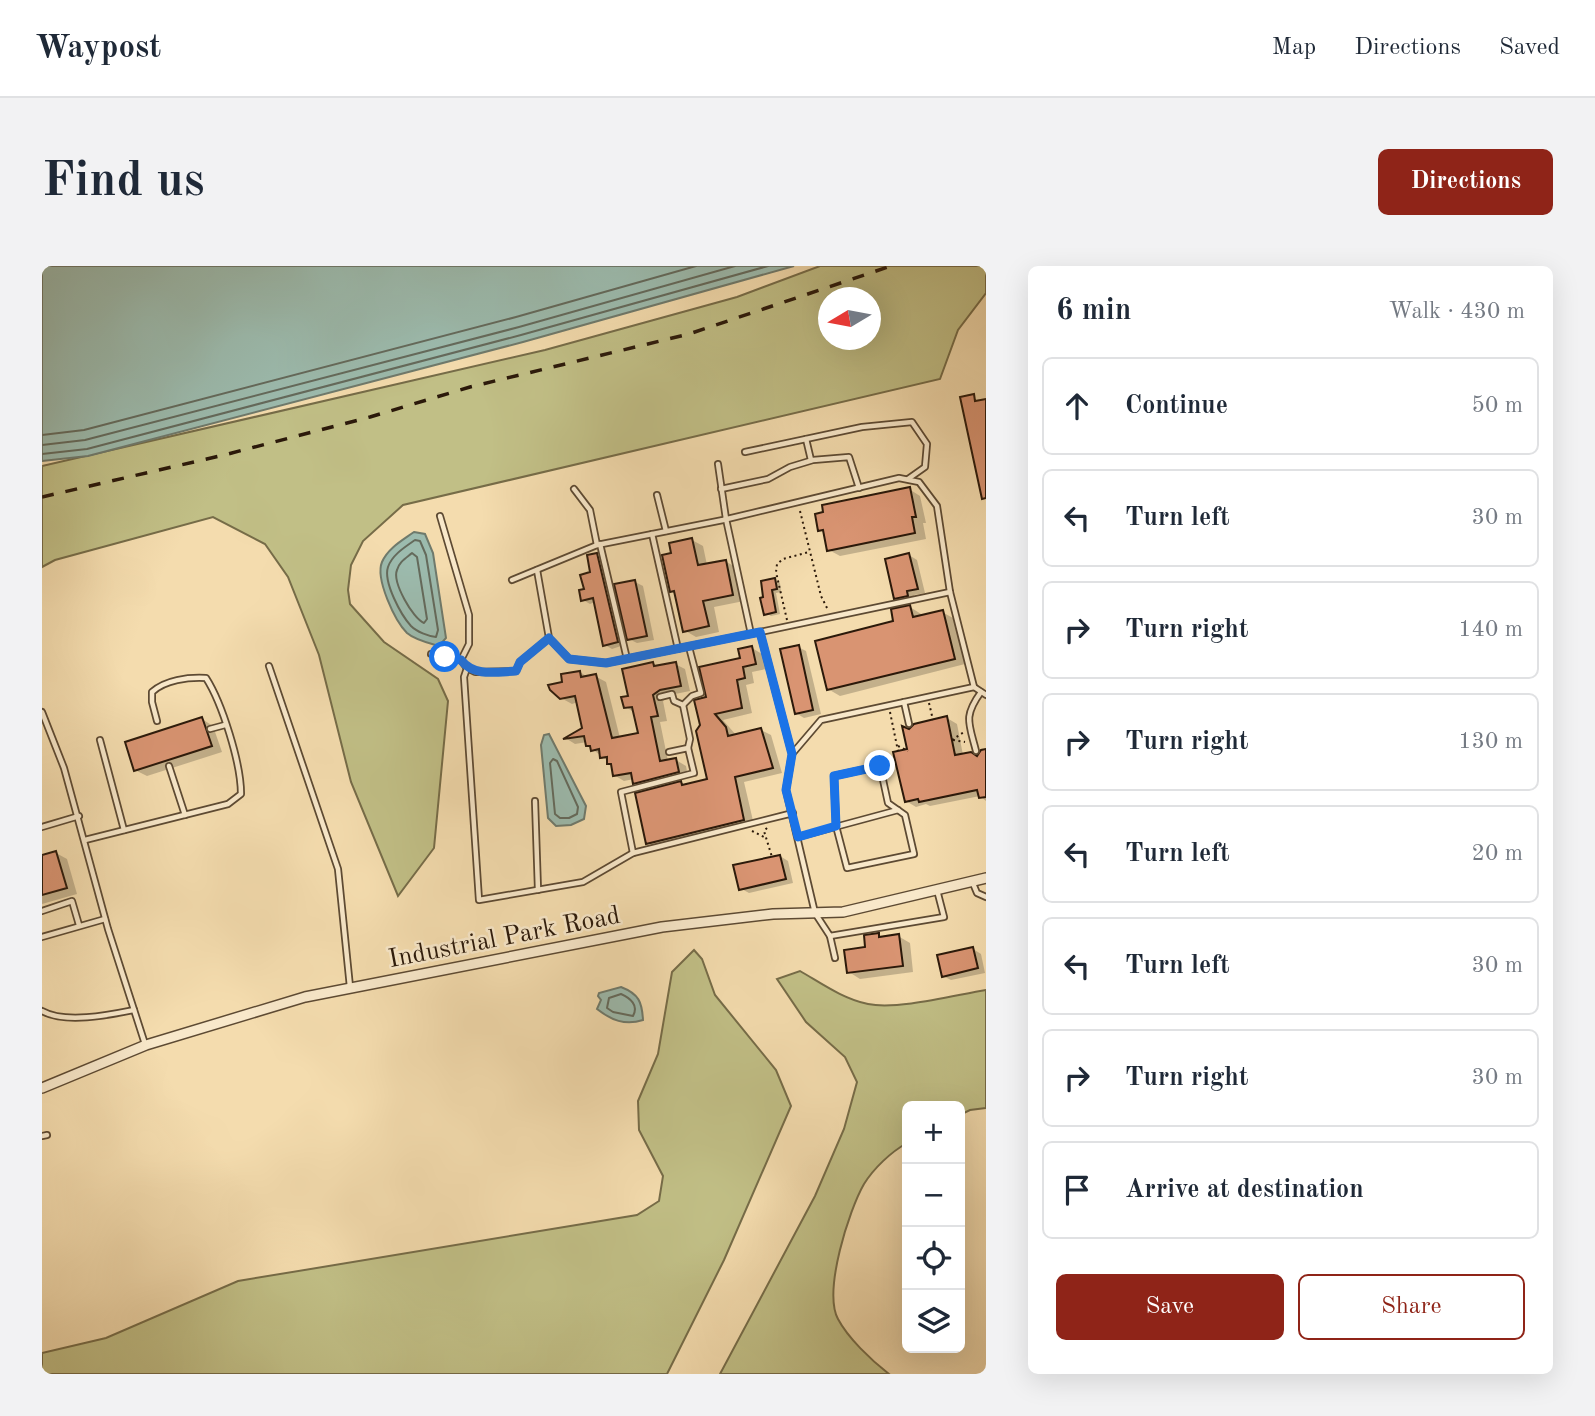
<!DOCTYPE html>
<html lang="en">
<head>
<meta charset="utf-8">
<style>
	:root { --surface:#fff; --page:#f2f2f3; --text:#1f2937; --muted:#747a83; --line:#e0e1e3; --accent:#8f2418 }
	body { margin:0; font-family:"Old Standard TT",serif; background:var(--page); color:var(--text) }
	.controls { position:absolute; right:21px; bottom:21px; display:grid; overflow:hidden; border-radius:10px; box-shadow:0 7px 28px #0002 }
	.controls button { width:63px; height:63px; display:grid; place-items:center; padding:0; border:0; border-bottom:2px solid var(--line); background:var(--surface); color:var(--text); font:35px sans-serif }
	.compass { position:absolute; left:776px; top:21px; width:63px; height:63px; border-radius:50%; background:var(--surface); box-shadow:0 7px 28px #0002; rotate:260deg }
	.stop { position:absolute; width:21px; height:21px; margin:-16px; border:5px solid #1a73e8; border-radius:50%; background:#fff }
	.stop.end { background:#1a73e8; border-color:#fff; box-shadow:0 2px 7px #0008 }
	.list { margin:0; padding:0; list-style:none }
	h2 { display:flex; justify-content:space-between; align-items:center; height:91px; margin:0; padding:0 28px; font-size:30px }
	h2 small { font-size:23px; font-weight:400; color:var(--muted) }
	.list li { display:grid; grid-template-columns:46px 1fr auto; gap:21px; align-items:center; box-sizing:border-box; height:98px; margin:0 14px 14px; padding:0 14px; border:2px solid var(--line); border-radius:10px }
	.list b { display:block; font-size:26px; white-space:nowrap }
	.list em { font-size:23px; font-style:normal; color:var(--muted) }
	.actions { display:flex; gap:14px; padding:21px 28px }
	.actions a { flex:1; padding:16px 0; border:2px solid var(--accent); border-radius:10px; text-align:center; font-size:24px; color:var(--accent) }
	.actions .main { background:var(--accent); color:#fff }
	.icon { flex:none; width:38px; height:38px; fill:none; stroke:currentColor; stroke-width:2; stroke-linecap:round; stroke-linejoin:round }
	.map { position:relative; flex:none; width:944px; height:1108px; overflow:hidden; border-radius:10px }
	header { display:flex; align-items:center; gap:42px; box-sizing:border-box; height:98px; padding:0 35px; background:var(--surface); border-bottom:2px solid var(--line) }
	header strong { font-size:33px }
	nav { display:flex; gap:38px; margin-inline-start:auto; font-size:24px }
	.intro { display:flex; align-items:center; justify-content:space-between; box-sizing:border-box; height:168px; padding:0 42px }
	h1 { margin:0; font-size:49px }
	.button { padding:18px 32px; border-radius:10px; background:var(--accent); color:#fff; font-size:24px; font-weight:700 }
	main { display:flex; gap:42px; padding:0 42px }
	aside { flex:1; background:var(--surface); border-radius:10px; box-shadow:0 7px 28px #0002 }
	.map>svg:first-child { display:block }
	.green { fill:#c1bf86; stroke:#766c48; stroke-width:2; fill-rule:evenodd }
	.water { fill:#9cbbae; stroke:#6f7a6c; stroke-width:2 }
	.shadow { fill:#0003 }
	.lines { fill:none; stroke-linecap:round; stroke-linejoin:round }
	.shore { stroke:#646a5c; stroke-width:2 }
	.building { fill:#d99472; stroke:#2b190a; stroke-width:2 }
	.service-casing { stroke:#5d4a33; stroke-width:8 }
	.minor-casing { stroke:#5d4a33; stroke-width:12 }
	.path { stroke:#2b190a; stroke-width:2; stroke-dasharray:2 3.5; stroke-linecap:butt }
	.service { stroke:#f8e8ca; stroke-width:4.5 }
	.minor { stroke:#f8e8ca; stroke-width:9 }
	.rail { stroke:#2b190a; stroke-width:3.5; stroke-dasharray:12 12; stroke-linecap:butt }
	.route { stroke:#1a73e8; stroke-width:9 }
	.labels { text-anchor:middle; stroke-width:5; stroke-linejoin:round; paint-order:stroke }
	.street-label { font-size:26px; fill:#2b190a; stroke:#f8e8ca }
</style>
</head>
<body>
<header>
<strong>Waypost</strong>
<nav><a>Map</a><a>Directions</a><a>Saved</a></nav>
</header>
<div class="intro"><h1>Find us</h1><a class="button">Directions</a></div>
<main>
<div class="map">
<svg width="944" height="1108" viewBox="0 0 944 1108">
	<rect width="100%" height="100%" fill="#f4dcae"/>
	<filter id="stains"><feTurbulence type="fractalNoise" baseFrequency=".00286" numOctaves="4"/><feColorMatrix values="0 0 0 0 .2 0 0 0 0 .09 0 0 0 0 .02 0 0 0 .5 -.17"/></filter>
	<radialGradient id="worn" r=".72"><stop offset=".6" stop-color="#630" stop-opacity="0"/><stop offset="1" stop-color="#630" stop-opacity=".3"/></radialGradient>
	<g class="green">
		<path d="M778,0h166v27l-28,37 -18,49 -537,126 -40,36 -12,24 -3,25 2,14 34,38 54,37 10,22 -14,147 -36,48 -47,-114 -32,-127 -31,-78 -23,-33 -52,-27 -158,43 -13,7v-101l503,-116 192,-53zM786,32h42v42h-42z"/>
		<path d="M652,684l8,9 13,36 61,75 15,36 -67,154 -57,114h-625v-21l64,-15 132,-57 399,-66 22,-14 4,-25 -24,-46 -1,-29 20,-47 14,-82z"/>
		<path d="M758,705c21,12 43,28 68,33 30,6 87,-9 118,-14v118l-16,2 -10,5v-9h-53v37c-16,9 -33,25 -43,41 -15,26 -41,107 -26,135 10,19 33,41 51,55h-169l95,-178 29,-67 13,-47 -12,-25 -39,-35 -29,-43z"/>
	</g>
	<g class="water">
		<path d="M0,0h752l-271,76 -435,114 -46,5z"/>
		<path d="M372,266l11,2 8,19 13,85 -7,8c-10,-3 -24,-6 -32,-13 -12,-12 -32,-54 -25,-71 6,-14 21,-22 32,-30z"/>
		<path d="M507,468l37,72 -2,13 -13,6 -15,1 -8,-8 -7,-73 3,-10z"/>
		<path d="M579,721c18,7 21,15 22,33 -18,6 -32,0 -46,-11l4,-9 -3,-4 1,-3z"/>
	</g>
	<g class="shadow">
		<path d="M867,223l11,7 6,27h-3l3,16 -86,17 -11,-6 -4,-17 -5,-3 5,-16z"/>
		<path d="M650,274l11,6 4,19 18,-4 12,7 7,33 -30,6 5,25 -23,5 -12,-7 -7,-37 -5,-3 1,-35z"/>
		<path d="M555,289l7,4 20,86 -12,4 -7,-4 -10,-43 -5,2 -7,-4z"/>
		<path d="M867,289l8,5 8,33 -11,2 1,5 -11,2 -8,-4z"/>
		<path d="M732,314l6,3 1,9 -5,1 4,21 -9,2 -5,-3z"/>
		<path d="M593,316l8,4 11,54 -17,3 -8,-4z"/>
		<path d="M868,341l11,7 1,3 20,-5 11,6 12,46 -125,32 -12,-7z"/>
		<path d="M756,381l8,4 15,63 -17,4 -8,-5z"/>
		<path d="M710,382l10,6 4,15 -14,3 2,11 -8,2 6,28 -29,7 13,15 25,-5 10,5 11,38 -38,9 10,43 -96,24 -10,-6 33,-60 5,3 23,-5 -7,-55 6,-28z"/>
		<path d="M611,398l6,3 16,-3 10,5 5,22 -20,4 -7,6 4,20 -7,1 8,39 8,-1 10,6 2,11 -43,12 -10,-6 -1,-4 -10,2 -10,-6 -1,-10 -26,-20v-3l-12,2 -8,-5 17,-10 -6,-27 -6,2 -11,-6 3,-15 16,-11 9,6 6,-2 11,6 14,56 20,-4 -5,-21 -9,-6 4,-10z"/>
		<path d="M905,452l10,6 6,31 14,3 9,-7v50l-6,-5 -50,10 -4,-2 -10,3 -10,-6 4,-70z"/>
		<path d="M160,453l11,7 9,26 -75,24 -12,-6z"/>
		<path d="M14,587l11,6 10,35 -35,10v-47z"/>
		<path d="M738,590l8,5 5,22 -44,10 -9,-5z"/>
		<path d="M837,669l5,3 14,-2 12,7 3,29 -53,7 -11,-7z"/>
		<path d="M931,683l8,5 4,19 -34,7 -8,-4z"/>
	</g>
	<g class="lines">
		<g class="shore">
			<path d="M0,169l42,-5 432,-113 180,-51"/>
			<path d="M0,179l43,-5 434,-113 216,-61"/>
			<path d="M0,188l45,-5 434,-114 247,-69"/>
			<path d="M373,274l5,1 6,14 12,75 -2,7c-8,-1 -19,-5 -25,-11 -10,-11 -28,-44 -23,-59 4,-12 17,-20 27,-27z"/>
			<path d="M370,287l5,4 10,62 -3,4c-11,-4 -32,-41 -27,-53 2,-8 9,-12 15,-17z"/>
			<path d="M511,493l4,2 21,46 -1,7 -8,4h-9l-5,-4 -5,-51z"/>
			<path d="M579,728c9,4 18,11 12,22l-20,-4 -6,-4 2,-10z"/>
		</g>
	</g>
	<g class="building">
		<path d="M932,128l1,7 11,-2v99l-4,1 -22,-102z"/>
		<path d="M868,221l6,30h-4l3,16 -88,18 -4,-21 -5,1 -3,-17 8,-2 -1,-7z"/>
		<path d="M650,272l6,27 28,-5 7,35 -30,6 6,25 -26,6 -9,-41 -4,1 -8,-37 9,-2 -2,-10z"/>
		<path d="M555,287l21,89 -15,4 -10,-48 -12,3 -2,-11 5,-1 -4,-14 10,-3 -3,-17z"/>
		<path d="M867,287l9,36 -11,2 1,5 -14,3 -9,-40z"/>
		<path d="M733,312l2,11 -5,1 4,22 -12,3 -4,-17 3,-1 -2,-16z"/>
		<path d="M593,314l12,56 -20,4 -13,-56z"/>
		<path d="M868,339l3,12 30,-7 12,49 -128,31 -12,-49 78,-20 -2,-12z"/>
		<path d="M757,379l14,65 -18,4 -15,-65z"/>
		<path d="M710,380l4,18 -13,3 2,11 -8,2 5,28 -27,6 11,13 2,9 33,-8 12,40 -38,9 9,43 -98,24 -11,-51 46,-12 1,4 25,-6 -11,-48 4,-6 -6,-25 12,-3 -7,-30 41,-9 -2,-9z"/>
		<path d="M611,396l1,4 22,-4 5,24 -21,4 -7,5 5,21 -7,1 9,44 16,-3 3,14 -46,12 -2,-11 -18,3 -2,-12h-4v-7l-7,1 -1,-9 -8,2 -1,-5h-4l-2,-10 -21,3 19,-11 -7,-32 -15,3 -10,-9 -2,-5 14,-3 -1,-8 19,-3 1,6 15,-3 16,64 26,-5 -6,-26 -8,1 -3,-11 7,-1 -6,-27z"/>
		<path d="M905,450l8,39 16,-3 6,4 4,-6 5,-1v48l-7,1 -2,-8 -58,12 -1,-3 -13,3 -12,-50 14,-3 -5,-23 7,3 5,-5z"/>
		<path d="M160,451l10,29 -78,25 -9,-29z"/>
		<path d="M14,585l11,37 -25,7v-40z"/>
		<path d="M738,589l6,24 -47,11 -6,-25z"/>
		<path d="M837,667v4l20,-3 4,32 -56,7 -3,-23 21,-3 -1,-12z"/>
		<path d="M931,681l5,21 -36,9 -5,-22z"/>
	</g>
	<g class="lines">
		<defs>
			<g id="service">
				<path d="M764,173l5,21"/>
				<path d="M703,186l117,-25 50,-5 15,22 -2,23 -17,12"/>
				<path d="M676,198l8,55 25,115"/>
				<path d="M532,223l16,21 7,35"/>
				<path d="M679,223l47,-10 22,-12 23,-7 36,-3 10,31"/>
				<path d="M615,229l9,36"/>
				<path d="M398,250l29,99v29l-8,16 6,8"/>
				<path d="M610,268l26,115"/>
				<path d="M558,278l27,115"/>
				<path d="M495,304l12,68 20,21 37,4 154,-31"/>
				<path d="M470,314l85,-35 126,-25 176,-42 20,4 18,24 13,86 24,95"/>
				<path d="M507,372l-29,24 -4,9 -41,1 -8,-4 -3,9 15,223 104,-18 50,-29 160,-40"/>
				<path d="M389,388l30,6"/>
				<path d="M227,400l69,203 12,118"/>
				<path d="M618,431l12,-3 2,7 9,4 9,-9 9,-3 -12,-46"/>
				<path d="M862,436l5,22"/>
				<path d="M641,439l7,34 -2,9"/>
				<path d="M0,446l22,56 44,161 37,115"/>
				<path d="M168,463l15,-4"/>
				<path d="M58,474l24,90"/>
				<path d="M934,485c-7,-28 -13,-34 5,-59"/>
				<path d="M750,488l-32,-122 190,-40"/>
				<path d="M127,500l16,49"/>
				<path d="M838,500l8,37 17,12 9,39 -67,14 -11,-42 -2,-50z"/>
				<path d="M493,535l3,89"/>
				<path d="M0,561l37,-11"/>
				<path d="M756,571l100,-27"/>
				<path d="M43,574l143,-36 13,-10c0,-31 -19,-91 -35,-116 -18,-1 -41,2 -54,14v10l5,19"/>
				<path d="M591,587l-12,-61 73,-19 -6,-25 -19,4"/>
				<path d="M930,615l5,12 9,4"/>
				<path d="M895,624l7,27 -114,19 -15,-23 -29,-123 6,-36 29,-34 153,-33 12,8"/>
				<path d="M0,645l30,-10 7,24"/>
				<path d="M788,670l5,22"/>
				<path d="M0,671l63,-18"/>
				<path d="M0,745c23,13 67,4 92,-1"/>
				<path d="M0,870l5,-1"/>
			</g>
			<path id="minor" d="M0,822l104,-43 159,-48 357,-70 111,-13 70,-2 143,-34"/>
		</defs>
		<use href="#service" class="service-casing"/>
		<use href="#minor" class="minor-casing"/>
		<g class="path">
			<path d="M758,245l21,85 7,14"/>
			<path d="M745,354l-11,-48 1,-8 6,-5 26,-7"/>
			<path d="M887,437l4,17"/>
			<path d="M848,446l8,39"/>
			<path d="M910,474l12,-8"/>
			<path d="M911,474l12,2"/>
			<path d="M856,480l10,5"/>
			<path d="M725,562l-3,3 8,26"/>
			<path d="M710,565l14,7"/>
		</g>
		<use href="#service" class="service"/>
		<use href="#minor" class="minor"/>
		<path class="rail" d="M0,231l182,-42 146,-38 100,-30 219,-53 202,-68"/>
	</g>
	<g class="lines">
		<path class="route" d="M403,391l16,3c13,17 35,12 55,11l4,-9 29,-24 20,21 37,4 154,-31 32,122 -6,36 12,47 38,-11 -2,-50 46,-10"/>
	</g>
	<g class="labels">
		<g class="street-label">
			<text transform="translate(462 670) rotate(-11)" y="9">Industrial Park Road</text>
		</g>
	</g>
	<rect width="100%" height="100%" filter="url(#stains)"/>
	<rect width="100%" height="100%" fill="url(#worn)"/>
</svg>
<div class="controls">
<button>+</button>
<button>−</button>
<button><svg class="icon" aria-label="locate" viewBox="0 0 24 24"><circle cx="12" cy="12" r="6"/><path d="M12 2v4M12 18v4M2 12h4M18 12h4"/></svg></button>
<button><svg class="icon" aria-label="layers" viewBox="0 0 24 24"><path d="M12 4l9 5-9 5-9-5zM3 14l9 5 9-5"/></svg></button>
</div>
<svg class="compass" viewBox="-18 -18 36 36"><path d="M0-13l5 13h-10z" fill="#e53935"/><path d="M0 13l5-13h-10z" fill="#747a83"/></svg>
<div class="stop" style="left:403px;top:391px"></div>
<div class="stop end" style="left:838px;top:500px"></div>
</div>
<aside>
<h2>6 min<small>Walk · 430 m</small></h2>
<ul class="list">
<li><svg class="icon" aria-label="ahead" viewBox="0 0 24 24"><path d="M12 20V5M6 11l6-6 6 6"/></svg><div><b>Continue</b></div><em>50 m</em></li>
<li><svg class="icon" aria-label="left" viewBox="0 0 24 24"><path d="M17 20v-9H6M10 6l-5 5 5 5"/></svg><div><b>Turn left</b></div><em>30 m</em></li>
<li><svg class="icon" aria-label="right" viewBox="0 0 24 24"><path d="M7 20v-9h11M14 6l5 5-5 5"/></svg><div><b>Turn right</b></div><em>140 m</em></li>
<li><svg class="icon" aria-label="right" viewBox="0 0 24 24"><path d="M7 20v-9h11M14 6l5 5-5 5"/></svg><div><b>Turn right</b></div><em>130 m</em></li>
<li><svg class="icon" aria-label="left" viewBox="0 0 24 24"><path d="M17 20v-9H6M10 6l-5 5 5 5"/></svg><div><b>Turn left</b></div><em>20 m</em></li>
<li><svg class="icon" aria-label="left" viewBox="0 0 24 24"><path d="M17 20v-9H6M10 6l-5 5 5 5"/></svg><div><b>Turn left</b></div><em>30 m</em></li>
<li><svg class="icon" aria-label="right" viewBox="0 0 24 24"><path d="M7 20v-9h11M14 6l5 5-5 5"/></svg><div><b>Turn right</b></div><em>30 m</em></li>
<li><svg class="icon" aria-label="arrive" viewBox="0 0 24 24"><path d="M6 21V4h12l-3 4 3 4H6"/></svg><div><b>Arrive at destination</b></div></li>
</ul>
<div class="actions"><a class="main">Save</a><a>Share</a></div>
</aside>
</main>
</body>
</html>
